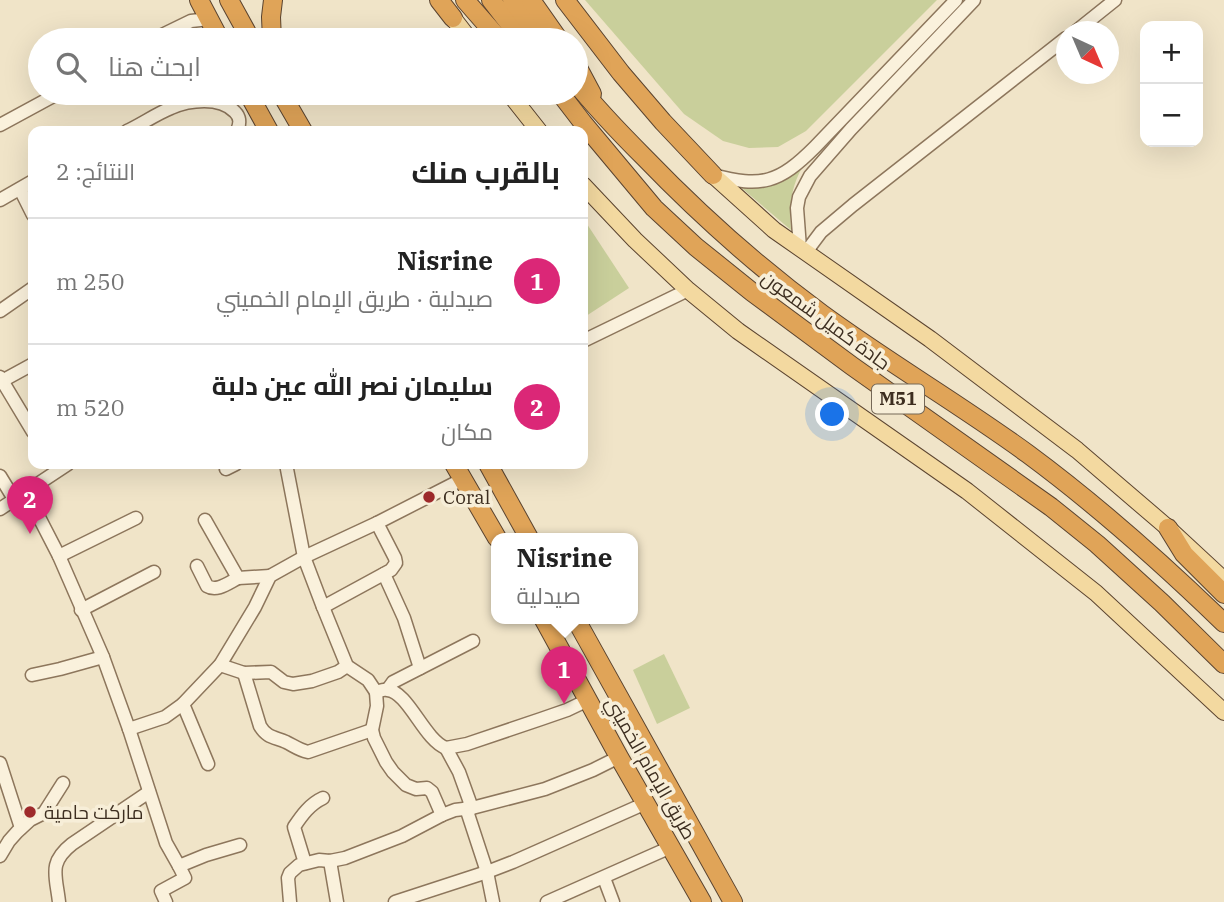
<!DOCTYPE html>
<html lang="ar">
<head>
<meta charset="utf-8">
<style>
	:root { --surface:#fff; --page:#f6f6f6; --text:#222; --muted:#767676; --line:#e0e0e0; --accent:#db2777 }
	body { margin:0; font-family:"IBM Plex Serif",Cairo,serif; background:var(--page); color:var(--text); direction:rtl }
	.controls { position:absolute; right:21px; top:21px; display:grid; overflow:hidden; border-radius:14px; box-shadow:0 7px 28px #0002 }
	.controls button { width:63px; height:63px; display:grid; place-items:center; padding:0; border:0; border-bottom:2px solid var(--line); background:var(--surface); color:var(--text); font:35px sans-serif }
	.compass { position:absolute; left:1056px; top:21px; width:63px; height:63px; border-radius:50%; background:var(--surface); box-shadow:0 7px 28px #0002; rotate:136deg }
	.you { position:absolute; left:833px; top:415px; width:24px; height:24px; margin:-18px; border:5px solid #fff; border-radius:50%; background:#1a73e8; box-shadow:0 0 0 10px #1a73e833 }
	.badge { display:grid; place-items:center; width:46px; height:46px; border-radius:50%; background:var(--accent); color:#fff; font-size:23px; font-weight:700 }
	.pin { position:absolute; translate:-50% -58px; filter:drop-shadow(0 2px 4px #0008) }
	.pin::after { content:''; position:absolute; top:37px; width:24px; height:21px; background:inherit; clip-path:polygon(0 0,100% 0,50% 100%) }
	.popup { position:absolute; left:491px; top:533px; width:147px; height:91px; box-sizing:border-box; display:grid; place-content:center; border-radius:14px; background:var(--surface); filter:drop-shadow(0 2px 5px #0005); font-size:23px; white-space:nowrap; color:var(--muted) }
	.popup b { font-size:26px; color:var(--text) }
	.popup::after { content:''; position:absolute; left:50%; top:100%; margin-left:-14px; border:14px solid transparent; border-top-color:var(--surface) }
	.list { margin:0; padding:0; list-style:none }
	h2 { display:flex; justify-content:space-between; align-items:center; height:91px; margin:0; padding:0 28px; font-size:30px }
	h2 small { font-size:23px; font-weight:400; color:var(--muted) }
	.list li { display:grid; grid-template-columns:46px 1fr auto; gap:21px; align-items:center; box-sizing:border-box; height:126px; padding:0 28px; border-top:2px solid var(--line) }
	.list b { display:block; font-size:26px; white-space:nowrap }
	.list p { margin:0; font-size:23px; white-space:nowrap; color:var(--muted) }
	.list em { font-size:23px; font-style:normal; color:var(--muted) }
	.icon { flex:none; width:38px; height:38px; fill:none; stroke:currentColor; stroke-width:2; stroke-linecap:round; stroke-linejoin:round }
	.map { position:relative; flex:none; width:1224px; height:902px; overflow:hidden; direction:ltr }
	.search { position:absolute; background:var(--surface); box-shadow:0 7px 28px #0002; left:28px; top:28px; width:560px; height:77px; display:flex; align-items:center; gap:18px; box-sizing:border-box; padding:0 24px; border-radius:38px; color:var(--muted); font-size:26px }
	.panel { position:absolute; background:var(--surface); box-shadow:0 7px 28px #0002; left:28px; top:126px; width:560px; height:343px; border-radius:14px; direction:rtl }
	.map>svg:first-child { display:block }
	.green { fill:#c9cf9b }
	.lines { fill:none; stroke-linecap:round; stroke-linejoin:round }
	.minor-casing { stroke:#8d765c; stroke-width:15 }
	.major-casing { stroke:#5b4430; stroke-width:18 }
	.highway-casing { stroke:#5b4430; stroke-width:20 }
	.minor { stroke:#faf1dc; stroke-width:12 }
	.major { stroke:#f3d9a0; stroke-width:16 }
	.highway { stroke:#e0a458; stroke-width:18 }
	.poi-dot { fill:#9e2a2b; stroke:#f7eed8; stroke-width:2.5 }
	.labels { text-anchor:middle; stroke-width:7; stroke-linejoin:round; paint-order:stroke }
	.shield { fill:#f7eed8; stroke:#756857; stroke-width:2 }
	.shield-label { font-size:18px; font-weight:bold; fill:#3d2e20 }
	.street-label { font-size:19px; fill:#3d2e20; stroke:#f7eed8 }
	.poi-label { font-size:19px; fill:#3d2e20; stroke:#f7eed8; text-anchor:start }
</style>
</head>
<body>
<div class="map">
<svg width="1224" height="902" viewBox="0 0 1224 902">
	<rect width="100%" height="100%" fill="#f0e4c8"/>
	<g class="green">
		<path d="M585,0h352l-131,131 -28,16 -29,1 -26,-7 -39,-27z"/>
		<path d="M798,167l4,1c-11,19 -13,39 -11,62l-53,-45z"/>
		<path d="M583,218l46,70 -46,30z"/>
		<path d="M664,654l26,54 -33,16 -24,-54z"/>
	</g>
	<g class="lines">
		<defs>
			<g id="minor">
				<path d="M1075,32l40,-32"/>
				<path d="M152,40l39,-19 18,-2"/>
				<path d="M0,125l59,-32"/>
				<path d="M127,131c15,-7 29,-17 44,-23 18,-8 49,-12 64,4 6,6 5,12 2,19"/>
				<path d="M713,175c49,13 66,8 102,-28l141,-147"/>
				<path d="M20,189l13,26"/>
				<path d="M0,200l33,-19"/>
				<path d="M800,248l-3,-40 2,-11 11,-21 41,-47 123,-129"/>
				<path d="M806,252l15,-20 32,-27 213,-167"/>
				<path d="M0,311l33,-23"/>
				<path d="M583,341l105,-51"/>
				<path d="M0,377l33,55"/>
				<path d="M2,381l31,-17"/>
				<path d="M286,464l18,93 19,50 24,59 21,14 8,12c4,-1 7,-3 11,-2 21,1 37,50 59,58l21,-4 74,-25 26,-9 21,-10"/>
				<path d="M226,469l10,-5"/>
				<path d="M0,476l14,23"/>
				<path d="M26,492l33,64 44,101 26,72 37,114 13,23"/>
				<path d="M0,509l68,-45"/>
				<path d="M205,520l33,58 32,-2"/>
				<path d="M59,556l77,-38"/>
				<path d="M197,566l10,20c10,6 21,-3 31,-8"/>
				<path d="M384,574l20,44 16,50"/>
				<path d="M323,607l68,-37 5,-7 -1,-5 -18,-35"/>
				<path d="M81,610l73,-38"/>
				<path d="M220,665l24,8 27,-1 13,10 9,2 19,-3 26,-9 9,-6"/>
				<path d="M244,673l16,53c7,12 15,11 26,16 8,4 13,8 22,10l64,-22"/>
				<path d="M32,675l28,-6 43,-12"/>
				<path d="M388,689l5,-7 4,-2 76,-39"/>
				<path d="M376,692l1,14 -5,24 2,8 12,24 7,10 13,13 10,4 11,-1 5,4 10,23"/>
				<path d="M183,704l25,60"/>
				<path d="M129,729l36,-12 18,-13 37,-39 35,-58 15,-31 34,-19 73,-34 86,-44"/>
				<path d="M446,748l13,24 13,36"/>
				<path d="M0,763l21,65"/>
				<path d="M466,808l21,64 6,30"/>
				<path d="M0,856l9,-15 8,-9 13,-12 14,-7 19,-30"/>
				<path d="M330,861l7,41"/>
				<path d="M305,863l-11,-36c8,-12 16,-23 29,-29"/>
				<path d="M604,878l9,24"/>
				<path d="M59,902c-3,-27 -11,-39 13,-58l77,-52"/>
				<path d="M166,902l-5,-11 24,-13 -6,-12 27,-11 34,-10"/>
				<path d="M290,902l-2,-24 2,-5 9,-8 20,-5 11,1 15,-3 57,-22 40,-21 13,-5 17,-2 73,-19 48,-19 26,-13"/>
				<path d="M395,902l92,-30 26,-10 133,-59"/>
				<path d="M547,902l124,-55"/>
			</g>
			<g id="major">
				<path d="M453,18l17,22"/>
				<path d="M509,93l30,38"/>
				<path d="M713,175l61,55 156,109 147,111 91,78 56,52"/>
				<path d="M583,185l52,55 53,50 50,41 229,160 129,102 128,119"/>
			</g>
			<g id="highway">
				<path d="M199,0l21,40"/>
				<path d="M229,0l22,40"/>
				<path d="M439,0l14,18"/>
				<path d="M465,0l35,40"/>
				<path d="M491,0l31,40"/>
				<path d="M512,0l30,40"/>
				<path d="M531,0l28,40"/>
				<path d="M565,0l56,73 42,49 50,53"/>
				<path d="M272,40l-1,-23 2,-17"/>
				<path d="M576,64l16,30"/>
				<path d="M576,83c21,26 44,50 68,74 55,57 114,110 178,157 67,49 139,91 206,140 69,51 134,109 196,169"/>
				<path d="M248,93l21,38"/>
				<path d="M281,93l22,38"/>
				<path d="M560,93l23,30 71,85 42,39 56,45 100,74 199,141 46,37 65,59 62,61"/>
				<path d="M454,464l43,74"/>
				<path d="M488,464l41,74"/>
				<path d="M1168,528l16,26 40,40"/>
				<path d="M543,618l76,139 83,145"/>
				<path d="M575,618l158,284"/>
			</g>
		</defs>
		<use href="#minor" class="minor-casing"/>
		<use href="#major" class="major-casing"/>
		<use href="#highway" class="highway-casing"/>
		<use href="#minor" class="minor"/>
		<use href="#major" class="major"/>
		<use href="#highway" class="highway"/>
	</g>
	<g class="poi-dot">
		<circle cx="429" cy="497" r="7"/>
		<circle cx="30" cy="812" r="7"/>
	</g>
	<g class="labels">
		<rect class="shield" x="872" y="384.5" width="52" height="29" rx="5"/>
		<g class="shield-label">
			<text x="898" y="405">M51</text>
		</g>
		<g class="street-label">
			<text transform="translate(826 320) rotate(36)" y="7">جادة كميل شمعون</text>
			<text transform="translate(651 768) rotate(60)" y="7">طريق الإمام الخميني</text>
		</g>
		<g class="poi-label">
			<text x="443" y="504">Coral</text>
			<text x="44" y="819">ماركت حامية</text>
		</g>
	</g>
</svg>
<div class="controls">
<button>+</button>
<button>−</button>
</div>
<svg class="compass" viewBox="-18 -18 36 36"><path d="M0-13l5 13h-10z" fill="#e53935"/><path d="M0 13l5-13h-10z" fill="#767676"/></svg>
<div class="you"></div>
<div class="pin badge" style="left:564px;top:704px">1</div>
<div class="popup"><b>Nisrine</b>صيدلية</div>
<div class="pin badge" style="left:30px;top:534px">2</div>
<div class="search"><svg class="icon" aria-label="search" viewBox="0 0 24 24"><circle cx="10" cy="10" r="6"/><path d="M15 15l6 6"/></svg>ابحث هنا</div>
<section class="panel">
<h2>بالقرب منك<small>النتائج: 2</small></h2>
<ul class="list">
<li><span class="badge">1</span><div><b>Nisrine</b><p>صيدلية · طريق الإمام الخميني</p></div><em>250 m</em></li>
<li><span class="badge">2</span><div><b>سليمان نصر الله عين دلبة</b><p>مكان</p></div><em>520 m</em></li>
</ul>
</section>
</div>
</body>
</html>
